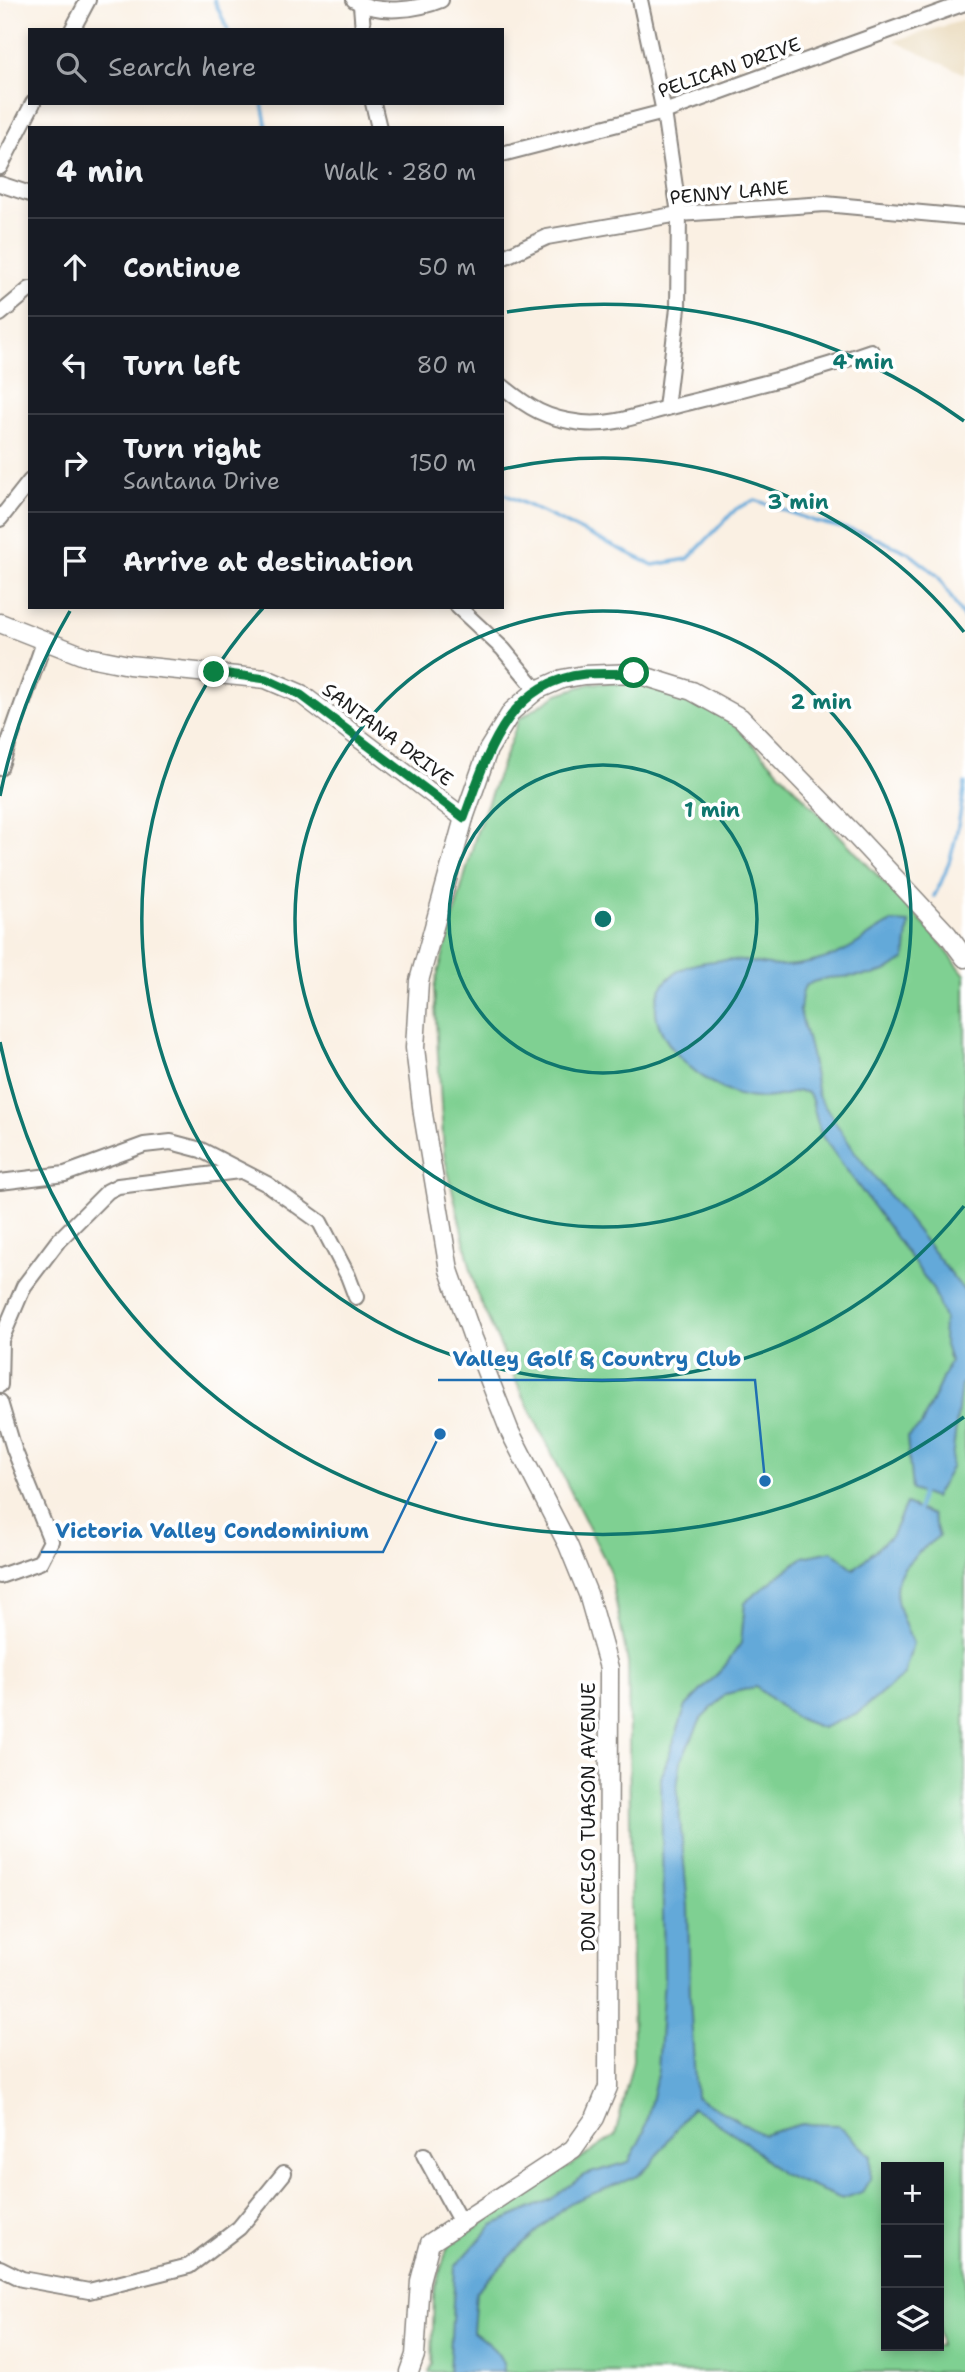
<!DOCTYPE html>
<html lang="en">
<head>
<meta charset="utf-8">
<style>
	:root { --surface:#171b24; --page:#242831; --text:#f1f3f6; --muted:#9ea1a6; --line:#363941 }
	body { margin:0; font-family:"Shantell Sans",sans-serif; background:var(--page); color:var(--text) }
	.controls { position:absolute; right:21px; bottom:21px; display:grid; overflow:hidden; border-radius:0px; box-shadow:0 4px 10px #0003 }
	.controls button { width:63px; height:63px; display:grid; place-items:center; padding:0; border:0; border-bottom:2px solid var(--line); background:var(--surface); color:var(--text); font:35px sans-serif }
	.stop { position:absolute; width:21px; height:21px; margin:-16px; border:5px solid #0b8043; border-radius:50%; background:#fff }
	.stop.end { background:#0b8043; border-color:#fff; box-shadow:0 2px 7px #0008 }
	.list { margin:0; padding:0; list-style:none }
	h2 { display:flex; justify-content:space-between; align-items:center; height:91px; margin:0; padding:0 28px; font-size:30px }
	h2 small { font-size:23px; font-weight:400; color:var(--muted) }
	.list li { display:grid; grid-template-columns:46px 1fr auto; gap:21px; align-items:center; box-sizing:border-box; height:98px; padding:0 28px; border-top:2px solid var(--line) }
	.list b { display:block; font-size:26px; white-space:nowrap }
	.list p { margin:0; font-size:23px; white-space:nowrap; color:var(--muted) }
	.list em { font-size:23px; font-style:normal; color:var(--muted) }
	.icon { flex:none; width:38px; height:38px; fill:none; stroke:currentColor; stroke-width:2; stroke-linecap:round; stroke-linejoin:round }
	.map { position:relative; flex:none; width:965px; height:2372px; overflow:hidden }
	.search { position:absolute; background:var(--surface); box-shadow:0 4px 10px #0003; left:28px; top:28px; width:476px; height:77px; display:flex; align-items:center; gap:18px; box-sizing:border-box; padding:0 24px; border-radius:0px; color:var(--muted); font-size:26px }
	.panel { position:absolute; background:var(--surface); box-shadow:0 4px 10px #0003; left:28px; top:126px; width:476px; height:483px; border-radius:0px }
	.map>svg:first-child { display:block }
	.built { fill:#e9d9ba }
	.green { fill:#7fd092; stroke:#4e7657; stroke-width:2; fill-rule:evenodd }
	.water { fill:#64a9d9; stroke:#40627a; stroke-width:2 }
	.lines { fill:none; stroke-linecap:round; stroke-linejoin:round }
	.stream { stroke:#64a9d9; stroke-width:3.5 }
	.minor-casing { stroke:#8b8680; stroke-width:18 }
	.tertiary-casing { stroke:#8b8680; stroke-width:21 }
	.minor { stroke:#fff; stroke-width:14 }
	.tertiary { stroke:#fff; stroke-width:18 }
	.route { stroke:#0b8043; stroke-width:9 }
	.ring { fill:none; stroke:#0f766e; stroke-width:3.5 }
	.labels { text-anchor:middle; stroke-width:7; stroke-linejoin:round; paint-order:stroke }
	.street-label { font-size:19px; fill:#1c1c1c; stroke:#fff }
	.centre { fill:#0f766e; stroke:#fff; stroke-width:3.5 }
	.ring-label { font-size:21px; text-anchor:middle; font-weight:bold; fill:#0f766e; stroke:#fff; stroke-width:7; stroke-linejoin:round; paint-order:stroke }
	.leader { fill:none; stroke:#1f6fb2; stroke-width:2.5 }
	.callout-dot { fill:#1f6fb2; stroke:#fff; stroke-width:2.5 }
	.callout-label { font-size:21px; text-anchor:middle; font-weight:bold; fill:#1f6fb2; stroke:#fff; stroke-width:7; stroke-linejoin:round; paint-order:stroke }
</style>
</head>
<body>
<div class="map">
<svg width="965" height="2372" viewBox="0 0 965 2372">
	<rect width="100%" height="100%" fill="#fff"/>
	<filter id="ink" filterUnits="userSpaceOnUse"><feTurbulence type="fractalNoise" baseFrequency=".0143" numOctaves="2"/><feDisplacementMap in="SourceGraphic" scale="14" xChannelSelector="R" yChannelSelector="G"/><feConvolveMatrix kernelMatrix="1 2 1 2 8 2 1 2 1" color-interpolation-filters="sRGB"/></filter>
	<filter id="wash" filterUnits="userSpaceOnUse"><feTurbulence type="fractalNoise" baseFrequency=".00686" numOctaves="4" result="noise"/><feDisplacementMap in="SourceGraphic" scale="28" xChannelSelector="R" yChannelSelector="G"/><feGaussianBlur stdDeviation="1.57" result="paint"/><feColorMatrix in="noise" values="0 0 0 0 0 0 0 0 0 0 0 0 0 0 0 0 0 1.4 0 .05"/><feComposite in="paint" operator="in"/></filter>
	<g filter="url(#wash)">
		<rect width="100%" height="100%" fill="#faf0e3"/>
		<path class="built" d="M965,18v56l-71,-33 67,-20z"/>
		<path class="green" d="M592,683l71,1 71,40 202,213 29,38v1397h-536l3,-8 2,-73 14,-45 167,-110 18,-76 -5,-397 -19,-95 -87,-174 -46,-102 -32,-138 -10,-166 43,-157 42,-112 39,-25zM886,2167h53v179h-53z"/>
		<g class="water">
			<path d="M892,922l17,1 -4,36 -17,11 -15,5 -46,3 -14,4 -8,4 -3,7 -2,18 11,43 7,42 37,56 110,140v89l-4,4 -10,83 -17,30 -22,-8 -5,-53 14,-11 29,-65 -7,-22 1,-20 -11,-30 -111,-153c-6,-12 -8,-33 -12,-40 -3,-5 -6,-4 -11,-5 -17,5 -34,9 -52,6 -48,-8 -128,-81 -72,-124 17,-12 48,-14 68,-12 12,1 24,5 37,5 23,0 51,-7 71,-19 14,-8 26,-18 41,-25z"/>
			<path d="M906,1504l26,11 7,21c-50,38 -53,50 -26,107l-9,32 -46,38 -36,15 -28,-11 -38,-30 -30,7 -25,25 -20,41 -4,27 11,119 2,92 6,99 67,38 38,-11 37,1 33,31 -1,23 -8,13 -20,7 -61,-25 -39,-35 -50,-32 -41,57 -13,12 -69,27 -48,43 -45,45 -3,41c13,10 32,22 31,40h-55l6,-105 38,-42 59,-26 32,-24 45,-13 15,-30 14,-62 6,-93 -3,-199 25,-72 38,-39 17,-24 4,-41 58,-45 29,-6 22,18 38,-34z"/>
		</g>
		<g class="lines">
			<g class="stream">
				<path d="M214,0l14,30"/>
				<path d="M262,103l5,25"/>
				<path d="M502,493l151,72 35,-6 48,-50 19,-9 62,22 50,12 42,19 29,23 27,44"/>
				<path d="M934,896c20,-34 25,-74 31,-113"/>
				<path d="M918,1511l4,-20"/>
			</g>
		</g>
	</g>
	<g filter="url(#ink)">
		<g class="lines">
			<defs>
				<g id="minor">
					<path d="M354,0c23,15 63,10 87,0"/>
					<path d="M640,0l24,112 15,102 -1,94 -12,100"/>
					<path d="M361,5l2,25"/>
					<path d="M72,30l16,-30"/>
					<path d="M373,103l6,25"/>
					<path d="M502,154l162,-42 301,-109"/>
					<path d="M0,167l33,-64"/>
					<path d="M0,184l30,10"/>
					<path d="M502,258l45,-21 132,-23 146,-10 140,13"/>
					<path d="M0,314l30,-25"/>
					<path d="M502,386c27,22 44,33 80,37 31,3 60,-9 89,-16 67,-17 135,-33 200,-56"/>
					<path d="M0,519l30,-38"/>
					<path d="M458,607l45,42 34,41"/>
					<path d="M0,768l44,-126"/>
					<path d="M0,1182l65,-8 79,-29 27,-3 30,8 66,34 53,38 28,54 8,21"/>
					<path d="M0,1385l1,-45 23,-54 34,-45 50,-50 10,-5 121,-15"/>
					<path d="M0,1402l14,47 37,92 -11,21 -40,14"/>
					<path d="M424,2155l36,66"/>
					<path d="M0,2268l22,11 67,12 100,-25 50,-38 45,-55"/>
				</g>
				<g id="tertiary">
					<path d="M0,623l84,33 45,9 137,14 35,15 163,124"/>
					<path d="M409,2372l6,-17 5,-74 10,-38 143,-94 22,-31 13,-31 1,-419 -21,-74 -20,-49 -58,-113 -37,-94 -24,-68 -26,-156 -8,-66 4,-67 45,-163 24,-68 24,-39 25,-21 25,-11 22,-4 50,-2 58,18 49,27 111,114 96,103 17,23"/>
				</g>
			</defs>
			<use href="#minor" class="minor-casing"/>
			<use href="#tertiary" class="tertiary-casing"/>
			<use href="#minor" class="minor"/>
			<use href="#tertiary" class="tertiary"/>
		</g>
	</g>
	<g class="lines" filter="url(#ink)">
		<path class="route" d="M214,672l52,7 35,16 163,123c23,-63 43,-136 121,-144 16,-1 33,0 49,-1"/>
	</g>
	<g class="ring">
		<circle cx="603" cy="919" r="154"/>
		<circle cx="603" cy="919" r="308"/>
		<path d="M964 1206A461 461 0 1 1 263 608M503 469A461 461 0 0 1 964 632"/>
		<path d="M964 1417A615 615 0 0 1 0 1042M0 796A615 615 0 0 1 70 611M507 312A615 615 0 0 1 964 421"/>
	</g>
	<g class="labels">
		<g class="street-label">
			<text transform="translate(729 67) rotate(-19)" y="7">PELICAN DRIVE</text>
			<text transform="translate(729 192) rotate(-5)" y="7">PENNY LANE</text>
			<text transform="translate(388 734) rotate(37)" y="7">SANTANA DRIVE</text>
			<text transform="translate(588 1817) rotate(-90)" y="7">DON CELSO TUASON AVENUE</text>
		</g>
	</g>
	<circle cx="603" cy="919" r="10" class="centre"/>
	<g class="ring-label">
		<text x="863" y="369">4 min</text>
		<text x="798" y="509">3 min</text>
		<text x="821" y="709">2 min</text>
		<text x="712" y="817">1 min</text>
	</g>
	<path class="leader" d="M765 1481L755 1380H438M440 1434L383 1552H41"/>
	<g class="callout-dot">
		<circle cx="765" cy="1481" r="7"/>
		<circle cx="440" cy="1434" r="7"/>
	</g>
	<g class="callout-label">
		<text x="597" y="1366">Valley Golf &amp; Country Club</text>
		<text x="212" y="1538">Victoria Valley Condominium</text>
	</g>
</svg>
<div class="controls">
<button>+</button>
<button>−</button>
<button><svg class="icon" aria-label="layers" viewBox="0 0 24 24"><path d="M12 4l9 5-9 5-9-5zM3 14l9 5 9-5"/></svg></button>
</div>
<div class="stop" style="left:634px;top:673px"></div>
<div class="stop end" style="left:214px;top:672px"></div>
<div class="search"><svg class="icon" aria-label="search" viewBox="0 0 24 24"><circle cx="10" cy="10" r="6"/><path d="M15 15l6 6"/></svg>Search here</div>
<section class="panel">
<h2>4 min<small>Walk · 280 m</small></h2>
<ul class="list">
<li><svg class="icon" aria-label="ahead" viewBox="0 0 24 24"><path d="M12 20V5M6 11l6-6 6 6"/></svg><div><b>Continue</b></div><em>50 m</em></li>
<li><svg class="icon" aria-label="left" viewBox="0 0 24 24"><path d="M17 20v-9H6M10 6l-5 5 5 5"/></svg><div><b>Turn left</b></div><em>80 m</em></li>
<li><svg class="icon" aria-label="right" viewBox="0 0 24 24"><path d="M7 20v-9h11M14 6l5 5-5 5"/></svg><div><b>Turn right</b><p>Santana Drive</p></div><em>150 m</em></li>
<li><svg class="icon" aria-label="arrive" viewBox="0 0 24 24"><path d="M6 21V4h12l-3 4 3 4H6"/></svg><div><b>Arrive at destination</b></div></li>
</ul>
</section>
</div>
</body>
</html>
